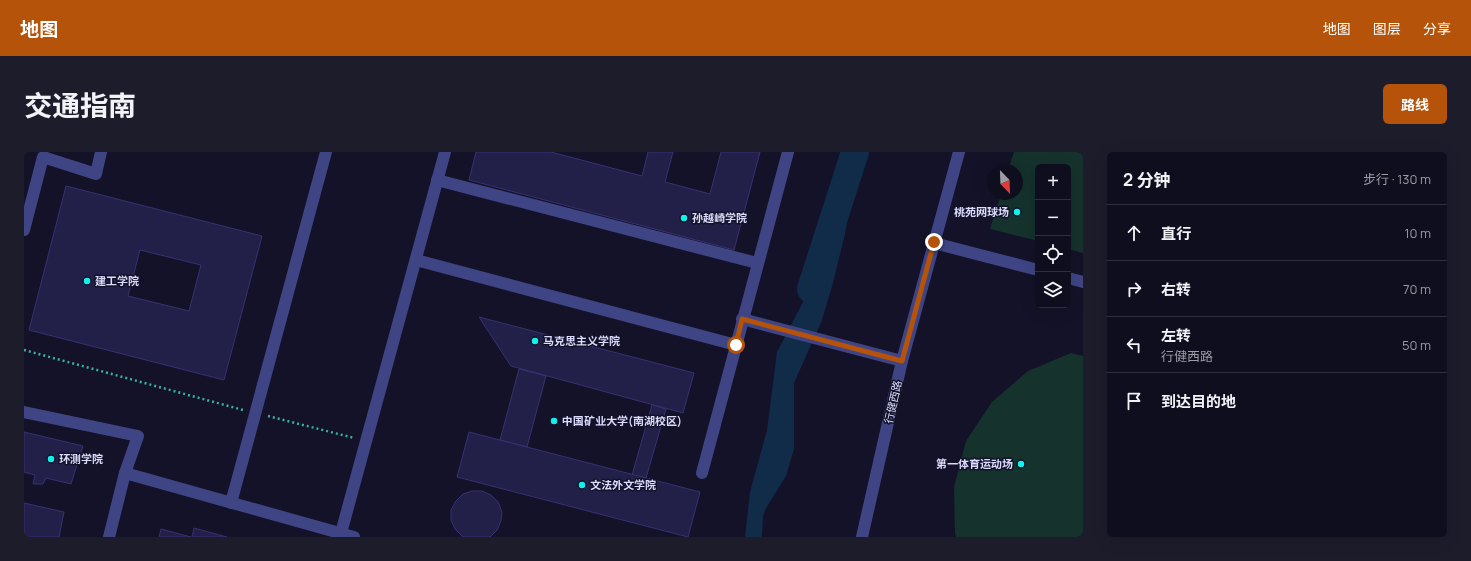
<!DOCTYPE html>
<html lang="zh">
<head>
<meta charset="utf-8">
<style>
	:root { --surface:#0e0e1e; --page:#1c1c2b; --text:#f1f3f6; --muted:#9b9ca4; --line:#2e2e3c; --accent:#b45309 }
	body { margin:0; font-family:Manrope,"Noto Sans SC",sans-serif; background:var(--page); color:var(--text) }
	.controls { position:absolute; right:12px; top:12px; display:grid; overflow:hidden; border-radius:6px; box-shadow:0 4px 16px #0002 }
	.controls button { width:36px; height:36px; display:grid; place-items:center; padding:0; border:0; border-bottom:1px solid var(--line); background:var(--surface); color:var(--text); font:20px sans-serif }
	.compass { position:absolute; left:963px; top:12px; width:36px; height:36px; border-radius:50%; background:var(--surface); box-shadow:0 4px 16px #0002; rotate:157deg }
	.stop { position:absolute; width:12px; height:12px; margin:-9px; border:3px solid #b45309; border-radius:50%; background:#fff }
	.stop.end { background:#b45309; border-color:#fff; box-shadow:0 1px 4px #0008 }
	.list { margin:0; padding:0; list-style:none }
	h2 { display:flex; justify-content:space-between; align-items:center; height:52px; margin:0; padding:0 16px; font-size:17px }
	h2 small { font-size:13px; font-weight:400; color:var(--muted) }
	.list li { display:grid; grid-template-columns:26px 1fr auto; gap:12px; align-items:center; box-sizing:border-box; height:56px; padding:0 16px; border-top:1px solid var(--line) }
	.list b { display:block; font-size:15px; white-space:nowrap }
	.list p { margin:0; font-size:13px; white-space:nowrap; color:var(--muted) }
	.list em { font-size:13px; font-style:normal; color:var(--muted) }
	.icon { flex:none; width:22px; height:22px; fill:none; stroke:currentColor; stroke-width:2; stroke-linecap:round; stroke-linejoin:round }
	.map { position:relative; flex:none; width:1059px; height:385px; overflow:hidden; border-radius:6px }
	header { display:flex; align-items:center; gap:24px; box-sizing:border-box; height:56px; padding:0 20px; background:var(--accent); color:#fff }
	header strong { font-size:19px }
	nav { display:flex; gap:22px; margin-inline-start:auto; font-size:14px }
	.intro { display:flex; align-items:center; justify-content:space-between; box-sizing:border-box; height:96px; padding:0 24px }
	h1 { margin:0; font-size:28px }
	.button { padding:10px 18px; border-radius:6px; background:var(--accent); color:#fff; font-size:14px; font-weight:700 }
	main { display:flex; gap:24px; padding:0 24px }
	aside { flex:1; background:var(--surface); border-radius:6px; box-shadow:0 4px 16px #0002 }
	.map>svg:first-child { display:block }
	.green { fill:#15322d }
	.water { fill:#102c49 }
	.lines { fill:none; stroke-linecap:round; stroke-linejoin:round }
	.river { stroke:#102c49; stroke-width:28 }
	.building { fill:#221f48; stroke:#373273; fill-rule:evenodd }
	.path { stroke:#37b49d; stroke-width:2.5; stroke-dasharray:2 3; stroke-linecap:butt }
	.minor { stroke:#3f4584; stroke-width:12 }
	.route { stroke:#b45309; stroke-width:5 }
	.poi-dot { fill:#12f2ec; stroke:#131228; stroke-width:1.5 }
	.labels { text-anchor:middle; stroke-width:3; stroke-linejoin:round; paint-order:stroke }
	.poi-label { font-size:11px; font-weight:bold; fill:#dbdbfd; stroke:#131228; text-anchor:start }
	.street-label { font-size:11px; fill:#dbdbfd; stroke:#131228 }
</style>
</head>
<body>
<header>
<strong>地图</strong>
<nav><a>地图</a><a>图层</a><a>分享</a></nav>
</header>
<div class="intro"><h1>交通指南</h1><a class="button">路线</a></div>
<main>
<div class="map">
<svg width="1059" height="385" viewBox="0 0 1059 385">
	<rect width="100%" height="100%" fill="#131228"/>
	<g class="green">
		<path d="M990,0h69v101l-15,-4v-82h-30v74l-48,-12 11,-35h16v-24h-9z"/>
		<path d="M1047,201l12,3v181h-127l-1,-4 -1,-46 12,-46 26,-39 36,-31z"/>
	</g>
	<path class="water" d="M818,0h19l-3,8 -13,74 -12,49 -11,37 -28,63v66l-8,27 -20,32 -3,8 -1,21h-17l5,-45 17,-62 10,-78 26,-50 5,-28 16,-23z"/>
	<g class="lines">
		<path class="river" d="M787,137l44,-137"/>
	</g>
	<g class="building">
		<path d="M452,0h75l91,24 6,-24h25l-8,30 45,12 11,-42h39l-26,98 -265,-70z"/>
		<path d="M42,34l196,50 -38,144 -195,-50zM116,98l61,15 -12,46 -61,-15z"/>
		<path d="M455,165l215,56 -11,40 -172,-47z"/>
		<path d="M495,217l27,7 -19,71 -27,-7z"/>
		<path d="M628,253l14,4 -20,69 -14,-3z"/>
		<path d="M0,280l59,14 -12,38 -25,-6 -3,6h-10l2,-9 -11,-3z"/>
		<path d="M445,280l231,60 -12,45 -231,-60z"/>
		<path d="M448,339h10l9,4 7,7 4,10 -1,9 -4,9 -7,7h-27l-8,-8 -4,-9v-10l5,-9 7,-7z"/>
		<path d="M0,351l40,9 -5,25h-35z"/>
		<path d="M170,376l33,9h-35z"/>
		<path d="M137,377l30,8h-32z"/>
	</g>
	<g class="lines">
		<g class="path">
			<path d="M0,198l219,60"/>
			<path d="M244,264l86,22"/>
		</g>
		<g class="minor">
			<path d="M413,28l320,83"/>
			<path d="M0,78l19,-73 53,17 5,-22"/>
			<path d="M910,91l104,27"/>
			<path d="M392,108l320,85"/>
			<path d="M1044,126l15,4"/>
			<path d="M718,167l160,42"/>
			<path d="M0,260l114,24 -13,37 -16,64"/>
			<path d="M101,321l229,64"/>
			<path d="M678,321l86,-321"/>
			<path d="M207,351l95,-351"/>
			<path d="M317,381l104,-381"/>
			<path d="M838,385l40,-176 57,-209"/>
		</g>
	</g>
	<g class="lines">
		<path class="route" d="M712,193l6,-26 160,42 32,-119"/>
	</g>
	<g class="poi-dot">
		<circle cx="993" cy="60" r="4"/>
		<circle cx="660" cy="66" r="4"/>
		<circle cx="63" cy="129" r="4"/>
		<circle cx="511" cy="189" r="4"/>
		<circle cx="530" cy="269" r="4"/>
		<circle cx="27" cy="307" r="4"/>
		<circle cx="997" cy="312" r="4"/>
		<circle cx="558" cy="333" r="4"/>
	</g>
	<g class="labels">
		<g class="poi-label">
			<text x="985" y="64" text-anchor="end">桃苑网球场</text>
			<text x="668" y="70">孙越崎学院</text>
			<text x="71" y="133">建工学院</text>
			<text x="519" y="193">马克思主义学院</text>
			<text x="538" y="273">中国矿业大学(南湖校区)</text>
			<text x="35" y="311">环测学院</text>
			<text x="989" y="316" text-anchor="end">第一体育运动场</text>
			<text x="566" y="337">文法外文学院</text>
		</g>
		<g class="street-label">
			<text transform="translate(869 250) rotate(-77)" y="4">行健西路</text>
		</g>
	</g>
</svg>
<div class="controls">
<button>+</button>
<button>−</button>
<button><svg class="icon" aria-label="locate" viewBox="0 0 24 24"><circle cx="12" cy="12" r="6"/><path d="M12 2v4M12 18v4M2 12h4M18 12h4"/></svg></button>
<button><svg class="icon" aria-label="layers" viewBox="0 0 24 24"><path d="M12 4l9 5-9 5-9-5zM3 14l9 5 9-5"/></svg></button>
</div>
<svg class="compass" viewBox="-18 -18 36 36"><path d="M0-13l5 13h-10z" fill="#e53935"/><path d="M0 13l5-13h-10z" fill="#9b9ca4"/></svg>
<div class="stop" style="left:712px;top:193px"></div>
<div class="stop end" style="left:910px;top:90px"></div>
</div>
<aside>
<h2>2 分钟<small>步行 · 130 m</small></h2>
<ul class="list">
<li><svg class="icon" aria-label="ahead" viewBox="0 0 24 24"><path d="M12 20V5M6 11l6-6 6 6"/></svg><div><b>直行</b></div><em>10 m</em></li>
<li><svg class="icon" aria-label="right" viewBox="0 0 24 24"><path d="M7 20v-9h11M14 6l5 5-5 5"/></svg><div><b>右转</b></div><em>70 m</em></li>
<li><svg class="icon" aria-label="left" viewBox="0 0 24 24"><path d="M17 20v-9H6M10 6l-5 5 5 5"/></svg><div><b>左转</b><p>行健西路</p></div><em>50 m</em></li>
<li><svg class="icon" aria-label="arrive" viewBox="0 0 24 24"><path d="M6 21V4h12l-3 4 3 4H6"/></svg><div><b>到达目的地</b></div></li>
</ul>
</aside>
</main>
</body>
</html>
